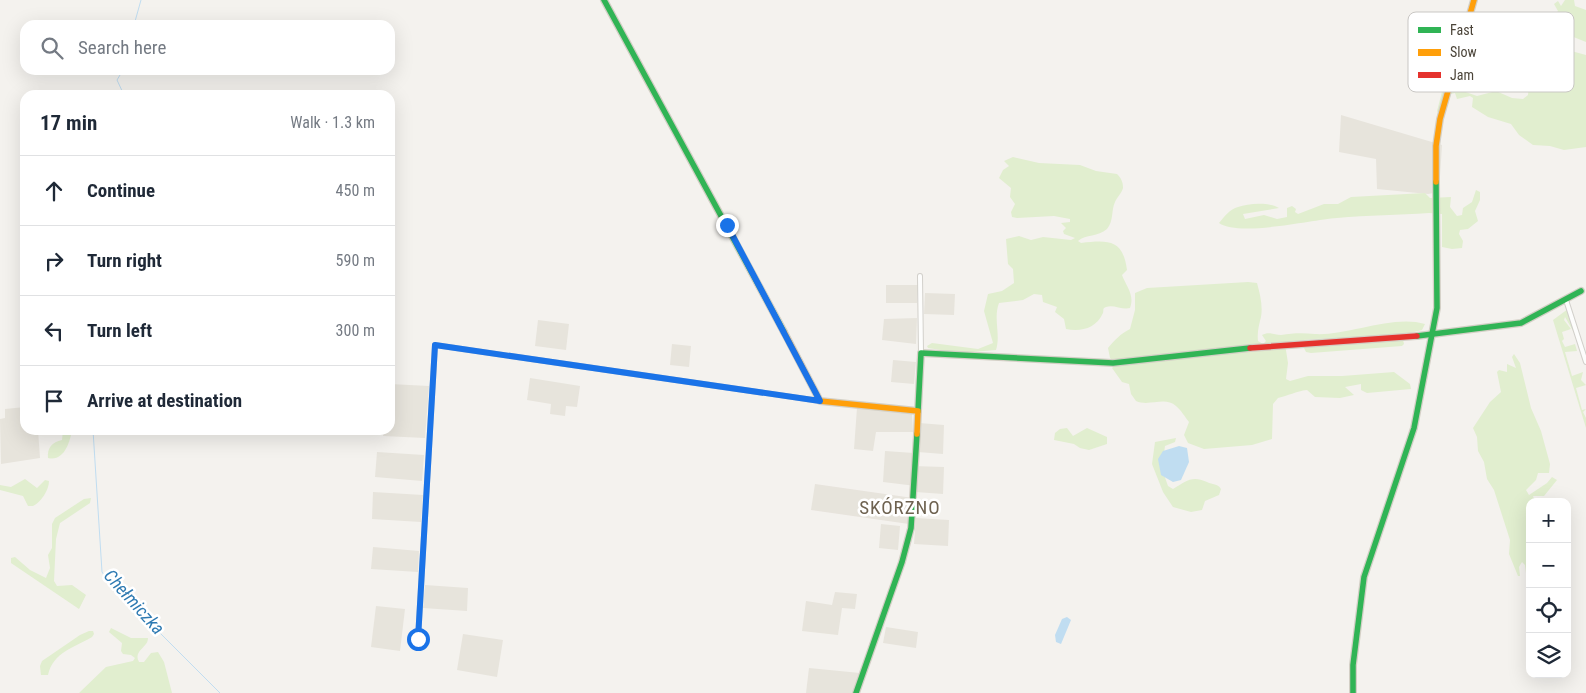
<!DOCTYPE html>
<html lang="en">
<head>
<meta charset="utf-8">
<style>
	:root { --surface:#fff; --page:#f6f6f7; --text:#1f2937; --muted:#747a83; --line:#e0e1e3 }
	body { margin:0; font-family:"Roboto Condensed",sans-serif; background:var(--page); color:var(--text) }
	.controls { position:absolute; right:15px; bottom:15px; display:grid; overflow:hidden; border-radius:10px; box-shadow:0 5px 20px #0002 }
	.controls button { width:45px; height:45px; display:grid; place-items:center; padding:0; border:0; border-bottom:1px solid var(--line); background:var(--surface); color:var(--text); font:25px sans-serif }
	.stop { position:absolute; width:15px; height:15px; margin:-11px; border:4px solid #1a73e8; border-radius:50%; background:#fff }
	.stop.end { background:#1a73e8; border-color:#fff; box-shadow:0 1px 5px #0008 }
	.list { margin:0; padding:0; list-style:none }
	h2 { display:flex; justify-content:space-between; align-items:center; height:65px; margin:0; padding:0 20px; font-size:21px }
	h2 small { font-size:16px; font-weight:400; color:var(--muted) }
	.list li { display:grid; grid-template-columns:32px 1fr auto; gap:15px; align-items:center; box-sizing:border-box; height:70px; padding:0 20px; border-top:1px solid var(--line) }
	.list b { display:block; font-size:19px; white-space:nowrap }
	.list em { font-size:16px; font-style:normal; color:var(--muted) }
	.icon { flex:none; width:28px; height:28px; fill:none; stroke:currentColor; stroke-width:2; stroke-linecap:round; stroke-linejoin:round }
	.map { position:relative; flex:none; width:1586px; height:693px; overflow:hidden }
	.search { position:absolute; background:var(--surface); box-shadow:0 5px 20px #0002; left:20px; top:20px; width:375px; height:55px; display:flex; align-items:center; gap:12px; box-sizing:border-box; padding:0 18px; border-radius:15px; color:var(--muted); font-size:19px }
	.panel { position:absolute; background:var(--surface); box-shadow:0 5px 20px #0002; left:20px; top:90px; width:375px; height:345px; border-radius:15px }
	.map>svg:first-child { display:block }
	.residential { fill:#e7e4dc }
	.green { fill:#e1eecf }
	.water { fill:#c0ddf1 }
	.lines { fill:none; stroke-linecap:round; stroke-linejoin:round }
	.stream { stroke:#c0ddf1; stroke-width:1 }
	.street-casing { stroke:#d2d0cb; stroke-width:6 }
	.fast-casing { stroke:#d3cfc5; stroke-width:8 }
	.slow-casing { stroke:#d3cfc5; stroke-width:8 }
	.jam-casing { stroke:#d3cfc5; stroke-width:8 }
	.street { stroke:#fdfdfc; stroke-width:4 }
	.fast { stroke:#30b455; stroke-width:5.5 }
	.slow { stroke:#ff9f0a; stroke-width:5.5 }
	.jam { stroke:#e5322d; stroke-width:5.5 }
	.route { stroke:#1a73e8; stroke-width:6 }
	.labels { text-anchor:middle; stroke-width:5; stroke-linejoin:round; paint-order:stroke }
	.water-label { font-size:18px; font-style:italic; fill:#2e7ab2; stroke:#fff }
	.quarter-label { font-size:19px; letter-spacing:1px; fill:#6e6250; stroke:#fff }
	.key { fill:#fff; stroke:#c9c7c4; stroke-width:1 }
	.key-label { font-size:14px; fill:#4b4439 }
</style>
</head>
<body>
<div class="map">
<svg width="1586" height="693" viewBox="0 0 1586 693">
	<rect width="100%" height="100%" fill="#f4f2ee"/>
	<g class="residential">
		<path d="M1341,115l101,30 -3,47 -11,2 -51,-5 -1,-30 -37,-7z"/>
		<path d="M886,285h32l-1,18h-31z"/>
		<path d="M925,293l30,1 -1,21 -30,-1z"/>
		<path d="M917,318l-1,26 -34,-4 2,-21z"/>
		<path d="M538,320l31,4 -3,26 -31,-4z"/>
		<path d="M672,344l19,2 -2,21 -19,-2z"/>
		<path d="M893,360l23,2 -2,22 -23,-2z"/>
		<path d="M530,378l50,8 -3,21 -11,-1 -1,10 -15,-2 1,-10 -24,-4z"/>
		<path d="M390,384l39,2 -4,52 -42,-2 1,-6h6z"/>
		<path d="M25,407v23h13l2,28 -39,6 -1,-45 5,-1v-9z"/>
		<path d="M857,408l55,6 1,18h-37l-3,19 -19,-2z"/>
		<path d="M919,423l25,2 -1,29 -25,-2z"/>
		<path d="M885,451l29,2 -1,13 31,1 -1,27 -27,-2v-6l-33,-4z"/>
		<path d="M377,452l47,3 -2,26 -47,-4z"/>
		<path d="M815,484l98,14 -4,26 -98,-14z"/>
		<path d="M373,492l50,3 -2,27 -49,-3z"/>
		<path d="M916,518l33,2 -1,26 -34,-2z"/>
		<path d="M881,524l19,2 -2,24 -19,-2z"/>
		<path d="M373,547l46,4 -1,21 -47,-3z"/>
		<path d="M425,585l43,3 -1,23 -44,-3z"/>
		<path d="M835,592l22,2 -2,15 -13,-1 -4,27 -36,-4 4,-30 26,4z"/>
		<path d="M376,606l29,3 -5,42 -29,-4z"/>
		<path d="M886,627l32,5 -2,16 -33,-5z"/>
		<path d="M463,634l40,6 -6,37 -40,-7z"/>
		<path d="M809,668l51,5 -7,20h-47z"/>
	</g>
	<g class="green">
		<path d="M1565,0h9l1,6 11,4v32l-20,-8 -5,2 -6,9 -6,2 5,-9 -3,-11 8,-4 -2,-3 -4,1 -2,-2 7,-8 -4,-7 4,-3 3,5z"/>
		<path d="M1560,48l26,7v92l-22,3 -14,-4 -17,-1 -14,-10 -8,-11 -23,-7 -16,-10 1,-9 -3,-2 -13,3 -2,-6 -4,1 -5,16 -8,3 -1,-2 8,-31 15,10 17,6 19,-5 16,7 11,1 5,-4c2,-12 0,-19 10,-29l9,1 2,-2 -2,-12z"/>
		<path d="M1013,157l26,6 41,2 16,6 21,3c4,4 6,8 6,14 -1,5 -6,9 -8,14 -4,8 -1,19 -8,27 -9,8 -21,5 -29,12l3,2c27,-3 42,-4 46,27l-5,5c4,11 13,20 8,33 -8,2 -17,-4 -24,-1 -4,2 -2,2 -3,6 -7,16 -23,19 -37,16l-2,-10 -9,-7 2,-5 -14,-5 -1,-7 -8,-1 -11,6 -24,3c-6,16 2,31 -3,47l-36,3 -32,-5 -1,-2 5,-3 46,6 15,-6 -9,-32 4,-17 14,-3 12,-8 -1,-14 -5,-5 -2,-25 13,-3 12,4 12,-3 28,3 4,-2 -11,-4 -1,-3 3,-3 -5,-5 9,-1v-3l-16,-3 -37,2 -5,-1 -1,-5 4,-8 -5,-7 1,-9 -12,-10 4,-8 6,-4 -5,-5z"/>
		<path d="M1476,190l4,2v8l-5,11 3,10 -10,8 -8,1 -1,4 4,7 -1,7 -10,1 -10,-2v-33l-13,-1c-30,2 -61,2 -92,5 -27,2 -98,19 -118,5 5,-6 11,-14 19,-16 11,-4 31,-5 41,1l-36,6 2,5 19,-4 13,4 10,-2v-9l5,-2 4,3 -1,3 3,2 26,-10h14l13,-7 74,-4 5,5 21,-1 -1,10 7,9 5,-1 1,-7 9,-6z"/>
		<path d="M1248,282l9,1c3,11 6,23 4,34 -2,8 -4,15 -3,24l5,3 3,-3 -4,-6c7,-4 12,0 19,0 12,-2 22,-2 34,-1 31,2 79,-20 110,-10l-3,6 -20,5 2,9 -2,2 -91,7 -5,-1 -2,-4 29,-4 3,-5c-13,-1 -40,0 -51,5l3,19 -2,16 4,2 18,-5h34l52,-4 16,12 1,5 -44,4 -6,-3v-6l-16,3 9,8 -14,3 -25,-1 -8,-7c-11,1 -19,6 -29,8l-5,6 -1,35 -20,6 -48,4 -16,-6 -4,-8 5,-13c-4,-5 -8,-12 -13,-16 -11,-10 -27,1 -40,-5l-5,-7 -2,-10 -7,-2 -10,-14 3,-3 -1,-4 -4,-3 -2,-10c7,-8 12,-14 22,-19l5,-19v-17l12,-5z"/>
		<path d="M1568,309l8,27 -11,-19 -1,3 7,9 -9,3 2,7 -2,2 3,6 10,-3 2,7 -12,1 7,24 11,-4 -2,8 5,5 -10,3 6,22 4,-1 -3,3 3,6v10l-33,-108z"/>
		<path d="M1514,354l6,9 11,45 10,23 9,33 -1,9h-11l-2,7 -10,10 3,5 18,-12 5,-6 5,3 -13,16h-11l2,6h-5v71h-4l-1,-8 -3,-3 -3,5 1,9h-2l-9,-22 1,-14 -16,-50 -7,-11 -3,-17 -6,-11 -1,-14 -4,-9 17,-26 11,-10 -4,-20 2,-2 8,2v-8l9,4 -4,-11z"/>
		<path d="M1067,428l6,8 14,-8 20,9v7l-18,6 -9,-2 -6,-4 -20,-4 1,-7 5,-4z"/>
		<path d="M63,430h9c-2,12 -8,32 -24,28 -1,-10 4,-16 14,-18z"/>
		<path d="M1176,438l-1,4 -10,4 -3,23 6,17 5,3c13,-8 19,-14 34,-7 6,3 10,1 14,7l-2,6 -14,6 -3,9 -11,2 -18,-5 -10,-15 -11,-28 3,-22z"/>
		<path d="M25,479l12,9 8,-8 4,1c0,9 -8,21 -16,25h-5l-5,-10 -23,-6v-5l11,2z"/>
		<path d="M91,498l-1,5 -30,20 -4,16 -2,42 3,5 15,-1 14,10 -7,14 -68,-46v-5l4,-1 15,13 16,8 4,-10 -2,-13 4,-7v-24l3,-6 29,-19z"/>
		<path d="M111,628l20,10h17c0,10 -15,12 -9,24h5l7,-9 7,-1 6,10 8,31h-93l27,-26 27,-6 2,-3 -4,-3 -8,-1 -2,-3 1,-8 -13,-11z"/>
		<path d="M89,631h4l1,3 -2,3c-18,11 -39,15 -44,38h-7l-1,-9 2,-5 38,-26z"/>
	</g>
	<g class="water">
		<path d="M1179,446l8,2 2,14 -8,18 -8,2 -12,-7 -3,-16 5,-8z"/>
		<path d="M1067,617l4,3 -10,24 -5,-2 -1,-7 7,-16z"/>
	</g>
	<g class="lines">
		<g class="stream">
			<path d="M134,25l7,-25"/>
			<path d="M123,70l-6,10 7,15"/>
			<path d="M93,430l9,142 7,10 111,111"/>
		</g>
		<defs>
			<g id="street">
				<path d="M920,276l1,77"/>
				<path d="M1566,300l20,62"/>
				<path d="M418,639l17,-294 385,56"/>
			</g>
			<g id="fast">
				<path d="M604,0l180,332"/>
				<path d="M1417,336l104,-13 60,-32"/>
				<path d="M918,411l3,-58 192,10 137,-15"/>
				<path d="M856,693l46,-131 9,-34 6,-94"/>
				<path d="M1353,693v-28l11,-88 50,-149 23,-120 -1,-126"/>
			</g>
			<g id="slow">
				<path d="M1436,182v-36l4,-27 34,-119"/>
				<path d="M784,332l36,69 98,10 -1,23"/>
			</g>
			<path id="jam" d="M1250,348l167,-12"/>
		</defs>
		<use href="#street" class="street-casing"/>
		<use href="#fast" class="fast-casing"/>
		<use href="#slow" class="slow-casing"/>
		<use href="#jam" class="jam-casing"/>
		<use href="#street" class="street"/>
		<use href="#fast" class="fast"/>
		<use href="#slow" class="slow"/>
		<use href="#jam" class="jam"/>
	</g>
	<g class="lines">
		<path class="route" d="M418,639l17,-294 385,56 -93,-176"/>
	</g>
	<g class="labels">
		<g class="water-label">
			<text transform="translate(134 602) rotate(48)" y="6">Chełmiczka</text>
		</g>
		<g class="quarter-label">
			<text x="900" y="514">SKÓRZNO</text>
		</g>
	</g>
	<rect x="1408" y="12" width="166" height="80" rx="8" class="key"/>
	<rect x="1418" y="27" width="23" height="6" fill="#30b455"/>
	<rect x="1418" y="49" width="23" height="7" fill="#ff9f0a"/>
	<rect x="1418" y="72" width="23" height="6" fill="#e5322d"/>
	<g class="key-label">
		<text x="1450" y="35">Fast</text>
		<text x="1450" y="57">Slow</text>
		<text x="1450" y="80">Jam</text>
	</g>
</svg>
<div class="controls">
<button>+</button>
<button>−</button>
<button><svg class="icon" aria-label="locate" viewBox="0 0 24 24"><circle cx="12" cy="12" r="6"/><path d="M12 2v4M12 18v4M2 12h4M18 12h4"/></svg></button>
<button><svg class="icon" aria-label="layers" viewBox="0 0 24 24"><path d="M12 4l9 5-9 5-9-5zM3 14l9 5 9-5"/></svg></button>
</div>
<div class="stop" style="left:418px;top:639px"></div>
<div class="stop end" style="left:727px;top:225px"></div>
<div class="search"><svg class="icon" aria-label="search" viewBox="0 0 24 24"><circle cx="10" cy="10" r="6"/><path d="M15 15l6 6"/></svg>Search here</div>
<section class="panel">
<h2>17 min<small>Walk · 1.3 km</small></h2>
<ul class="list">
<li><svg class="icon" aria-label="ahead" viewBox="0 0 24 24"><path d="M12 20V5M6 11l6-6 6 6"/></svg><div><b>Continue</b></div><em>450 m</em></li>
<li><svg class="icon" aria-label="right" viewBox="0 0 24 24"><path d="M7 20v-9h11M14 6l5 5-5 5"/></svg><div><b>Turn right</b></div><em>590 m</em></li>
<li><svg class="icon" aria-label="left" viewBox="0 0 24 24"><path d="M17 20v-9H6M10 6l-5 5 5 5"/></svg><div><b>Turn left</b></div><em>300 m</em></li>
<li><svg class="icon" aria-label="arrive" viewBox="0 0 24 24"><path d="M6 21V4h12l-3 4 3 4H6"/></svg><div><b>Arrive at destination</b></div></li>
</ul>
</section>
</div>
</body>
</html>
